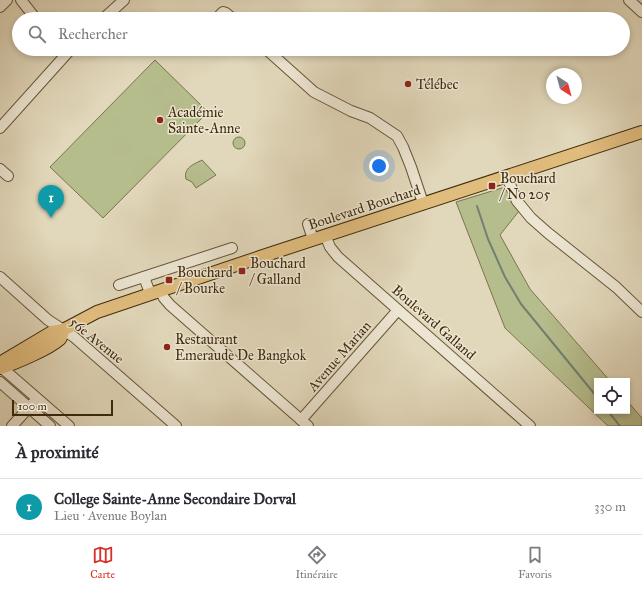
<!DOCTYPE html>
<html lang="fr">
<head>
<meta charset="utf-8">
<style>
	:root { --surface:#fff; --page:#f2f2f3; --text:#2b2b33; --muted:#7c7c81; --line:#e1e1e2; --accent:#d93025 }
	body { margin:0; font-family:"IM FELL Great Primer",serif; background:var(--page); color:var(--text) }
	.controls { position:absolute; right:12px; bottom:12px; display:grid; overflow:hidden; border-radius:0px; box-shadow:0 2px 6px #0003 }
	.controls button { width:36px; height:36px; display:grid; place-items:center; padding:0; border:0; border-bottom:1px solid var(--line); background:var(--surface); color:var(--text); font:20px sans-serif }
	.compass { position:absolute; left:546px; top:68px; width:36px; height:36px; border-radius:50%; background:var(--surface); box-shadow:0 2px 6px #0003; rotate:144deg }
	.scale { position:absolute; left:12px; bottom:10px; width:101px; box-sizing:border-box; padding-left:4px; border:2px solid #3f2b0c; border-top:0; font-size:11px; line-height:14px; white-space:nowrap; color:#3f2b0c; -webkit-text-stroke:3px #ece5d2; paint-order:stroke }
	.you { position:absolute; left:379px; top:166px; width:14px; height:14px; margin:-10px; border:3px solid #fff; border-radius:50%; background:#1a73e8; box-shadow:0 0 0 6px #1a73e833 }
	.badge { display:grid; place-items:center; width:26px; height:26px; border-radius:50%; background:var(--accent); color:#fff; font-size:13px; font-weight:700 }
	.pin { position:absolute; translate:-50% -33px; filter:drop-shadow(0 1px 2px #0008) }
	.pin::after { content:''; position:absolute; top:21px; width:14px; height:12px; background:inherit; clip-path:polygon(0 0,100% 0,50% 100%) }
	.list { margin:0; padding:0; list-style:none }
	h2 { display:flex; justify-content:space-between; align-items:center; height:52px; margin:0; padding:0 16px; font-size:17px }
	h2 small { font-size:13px; font-weight:400; color:var(--muted) }
	.list li { display:grid; grid-template-columns:26px 1fr auto; gap:12px; align-items:center; box-sizing:border-box; height:56px; padding:0 16px; border-top:1px solid var(--line) }
	.list b { display:block; font-size:15px; white-space:nowrap }
	.list p { margin:0; font-size:13px; white-space:nowrap; color:var(--muted) }
	.list em { font-size:13px; font-style:normal; color:var(--muted) }
	.icon { flex:none; width:22px; height:22px; fill:none; stroke:currentColor; stroke-width:2; stroke-linecap:round; stroke-linejoin:round }
	.map { position:relative; flex:none; width:642px; height:426px; overflow:hidden }
	.search { position:absolute; background:var(--surface); box-shadow:0 2px 6px #0003; left:12px; right:12px; top:12px; height:44px; display:flex; align-items:center; gap:10px; box-sizing:border-box; padding:0 14px; border-radius:22px; color:var(--muted); font-size:15px }
	.sheet { height:108px; background:var(--surface) }
	nav { display:flex; justify-content:space-around; align-items:center; box-sizing:border-box; height:56px; border-top:1px solid var(--line); background:var(--surface); font-size:11px; color:var(--muted) }
	nav a { display:grid; justify-items:center; gap:2px }
	nav .on { color:var(--accent) }
	.map>svg:first-child { display:block }
	.green { fill:#b6bd8d; stroke:#7a744c }
	.lines { fill:none; stroke-linecap:round; stroke-linejoin:round }
	.stream { stroke:#738071; stroke-width:2 }
	.minor-casing { stroke:#685638; stroke-width:12 }
	.major-casing { stroke:#3f2b0c; stroke-width:14 }
	.minor { stroke:#ece5d2; stroke-width:10 }
	.major { stroke:#e0bc7d; stroke-width:12 }
	.poi-dot { fill:#8f2418; stroke:#ece5d2; stroke-width:1.5 }
	.labels { text-anchor:middle; stroke-width:3; stroke-linejoin:round; paint-order:stroke }
	.poi-label { font-size:14px; fill:#3f2b0c; stroke:#ece5d2; text-anchor:start }
	.street-label { font-size:14px; fill:#3f2b0c; stroke:#ece5d2 }
</style>
</head>
<body>
<div class="map">
<svg width="642" height="426" viewBox="0 0 642 426">
	<rect width="100%" height="100%" fill="#e1d7ba"/>
	<filter id="stains"><feTurbulence type="fractalNoise" baseFrequency=".005" numOctaves="4"/><feColorMatrix values="0 0 0 0 .2 0 0 0 0 .09 0 0 0 0 .02 0 0 0 .5 -.17"/></filter>
	<radialGradient id="worn" r=".72"><stop offset=".6" stop-color="#630" stop-opacity="0"/><stop offset="1" stop-color="#630" stop-opacity=".3"/></radialGradient>
	<g class="green">
		<path d="M155,60l53,52 -105,106 -53,-51z"/>
		<circle cx="239" cy="143" r="6"/>
		<path d="M202,160l14,15 -20,13 -4,-6 -6,-3c-3,-11 8,-15 16,-19z"/>
		<path d="M505,187l14,24 -19,24 30,54 80,92h-13v30h30v-10l15,17v8h-34l-103,-98 -49,-126z"/>
	</g>
	<g class="lines">
		<g class="stream">
			<path d="M477,206l11,33 17,38 16,27 76,93"/>
			<path d="M608,411l12,15"/>
		</g>
		<defs>
			<g id="minor">
				<path d="M21,0l15,19"/>
				<path d="M629,0l13,12"/>
				<path d="M0,7l7,-7"/>
				<path d="M103,19l21,-19"/>
				<path d="M216,19l7,-7 3,1 7,6"/>
				<path d="M266,49l48,43 37,19 19,7 27,18 6,11 8,20 12,36"/>
				<path d="M0,128l71,-79"/>
				<path d="M0,169l8,7"/>
				<path d="M507,177l10,24 14,17 17,15 68,54 26,25"/>
				<path d="M308,224l5,15"/>
				<path d="M325,235l5,12 8,10 192,169"/>
				<path d="M0,277l48,43 26,17 102,89"/>
				<path d="M144,277l6,16"/>
				<path d="M119,285l113,-37"/>
				<path d="M160,290l4,8 6,7 138,121"/>
				<path d="M0,366l69,60"/>
				<path d="M0,382l50,44"/>
				<path d="M301,420l97,-110"/>
				<path d="M12,426l21,-23"/>
			</g>
			<g id="major">
				<path d="M0,363l52,-31 11,-2 34,-18 163,-55 382,-125"/>
				<path d="M0,368c14,-4 49,-19 60,-29 2,-2 2,-6 3,-9"/>
			</g>
		</defs>
		<use href="#minor" class="minor-casing"/>
		<use href="#major" class="major-casing"/>
		<use href="#minor" class="minor"/>
		<use href="#major" class="major"/>
	</g>
	<g class="poi-dot">
		<circle cx="408" cy="84" r="4"/>
		<circle cx="160" cy="120" r="4"/>
		<rect x="488" y="182" width="8" height="8" rx="2"/>
		<rect x="238" y="267" width="8" height="8" rx="2"/>
		<rect x="165" y="276" width="8" height="8" rx="2"/>
		<circle cx="167" cy="347" r="4"/>
	</g>
	<g class="labels">
		<g class="poi-label">
			<text x="416" y="89">Télébec</text>
			<text x="168" y="117">Académie<tspan x="168" dy="16">Sainte-Anne</tspan></text>
			<text x="500" y="183">Bouchard<tspan x="500" dy="16">/ No 205</tspan></text>
			<text x="250" y="268">Bouchard<tspan x="250" dy="16">/ Galland</tspan></text>
			<text x="177" y="277">Bouchard<tspan x="177" dy="16">/ Bourke</tspan></text>
			<text x="175" y="344">Restaurant<tspan x="175" dy="16">Emeraude De Bangkok</tspan></text>
		</g>
		<g class="street-label">
			<text transform="translate(364 207) rotate(-18)" y="5">Boulevard Bouchard</text>
			<text transform="translate(434 322) rotate(41)" y="5">Boulevard Galland</text>
			<text transform="translate(97 340) rotate(39)" y="5">56e Avenue</text>
			<text transform="translate(339 356) rotate(-49)" y="5">Avenue Marian</text>
		</g>
	</g>
	<rect width="100%" height="100%" filter="url(#stains)"/>
	<rect width="100%" height="100%" fill="url(#worn)"/>
</svg>
<div class="controls">
<button><svg class="icon" aria-label="locate" viewBox="0 0 24 24"><circle cx="12" cy="12" r="6"/><path d="M12 2v4M12 18v4M2 12h4M18 12h4"/></svg></button>
</div>
<svg class="compass" viewBox="-18 -18 36 36"><path d="M0-13l5 13h-10z" fill="#e53935"/><path d="M0 13l5-13h-10z" fill="#7c7c81"/></svg>
<div class="scale">100 m</div>
<div class="you"></div>
<div class="pin badge" style="left:51px;top:218px;background:#0f9aa8">1</div>
<div class="search"><svg class="icon" aria-label="search" viewBox="0 0 24 24"><circle cx="10" cy="10" r="6"/><path d="M15 15l6 6"/></svg>Rechercher</div>
</div>
<section class="sheet">
<h2>À proximité<small></small></h2>
<ul class="list">
<li><span class="badge" style="background:#0f9aa8">1</span><div><b>College Sainte-Anne Secondaire Dorval</b><p>Lieu · Avenue Boylan</p></div><em>330 m</em></li>
</ul>
</section>
<nav>
<a class="on"><svg class="icon" aria-label="map" viewBox="0 0 24 24"><path d="M3 6l6-2 6 2 6-2v14l-6 2-6-2-6 2zM9 4v14M15 6v14"/></svg>Carte</a>
<a><svg class="icon" aria-label="directions" viewBox="0 0 24 24"><path d="M12 3l9 9-9 9-9-9zM9 14v-3h6M13 9l2 2-2 2"/></svg>Itinéraire</a>
<a><svg class="icon" aria-label="saved" viewBox="0 0 24 24"><path d="M7 4h10v16l-5-4-5 4z"/></svg>Favoris</a>
</nav>
</body>
</html>
